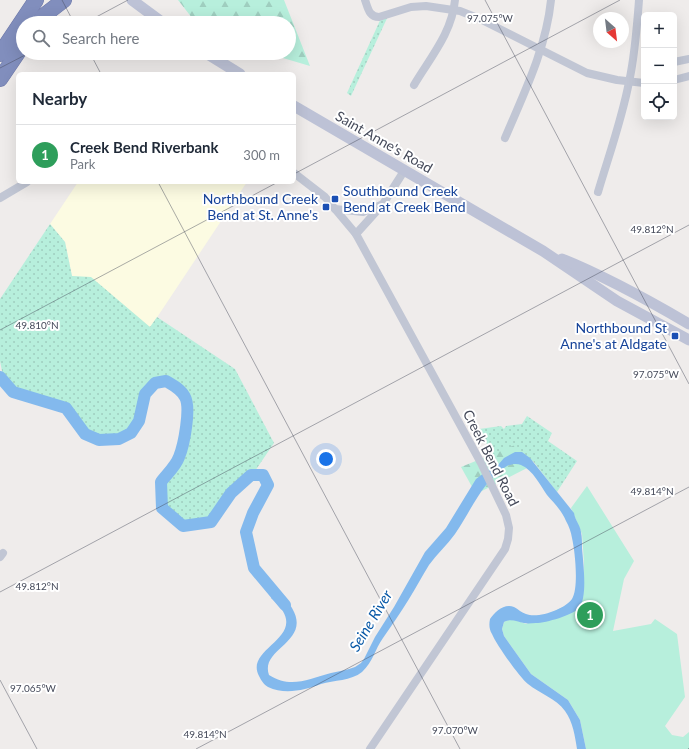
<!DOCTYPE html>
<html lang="en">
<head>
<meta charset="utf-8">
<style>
	:root { --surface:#fff; --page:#f6f6f7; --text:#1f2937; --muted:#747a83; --line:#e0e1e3; --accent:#0b8043 }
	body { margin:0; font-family:Lato,sans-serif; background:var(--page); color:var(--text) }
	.controls { position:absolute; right:12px; top:12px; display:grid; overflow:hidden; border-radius:6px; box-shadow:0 4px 16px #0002 }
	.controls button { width:36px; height:36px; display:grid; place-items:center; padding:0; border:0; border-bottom:1px solid var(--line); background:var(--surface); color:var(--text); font:20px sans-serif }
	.compass { position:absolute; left:593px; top:12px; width:36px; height:36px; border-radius:50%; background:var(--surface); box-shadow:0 4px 16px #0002; rotate:152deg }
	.you { position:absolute; left:326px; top:459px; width:14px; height:14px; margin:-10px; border:3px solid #fff; border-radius:50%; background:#1a73e8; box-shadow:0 0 0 6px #1a73e833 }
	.badge { display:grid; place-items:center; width:26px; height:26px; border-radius:50%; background:var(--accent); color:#fff; font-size:13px; font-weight:700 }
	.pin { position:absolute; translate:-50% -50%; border:2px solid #fff; box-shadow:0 1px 4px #0006 }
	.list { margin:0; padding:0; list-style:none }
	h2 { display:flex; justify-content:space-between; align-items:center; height:52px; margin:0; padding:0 16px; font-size:17px }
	h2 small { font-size:13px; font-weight:400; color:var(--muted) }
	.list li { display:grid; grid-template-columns:26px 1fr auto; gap:12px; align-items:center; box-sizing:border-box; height:60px; padding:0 16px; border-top:1px solid var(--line) }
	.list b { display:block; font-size:15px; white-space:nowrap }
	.list p { margin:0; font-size:13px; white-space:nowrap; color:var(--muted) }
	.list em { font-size:13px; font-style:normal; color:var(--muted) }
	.icon { flex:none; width:22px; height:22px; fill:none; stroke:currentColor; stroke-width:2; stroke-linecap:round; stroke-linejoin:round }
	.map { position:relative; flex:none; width:689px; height:749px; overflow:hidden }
	.search { position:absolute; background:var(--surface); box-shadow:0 4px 16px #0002; left:16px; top:16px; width:280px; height:44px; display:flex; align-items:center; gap:10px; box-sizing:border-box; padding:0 14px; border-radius:22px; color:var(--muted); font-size:15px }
	.panel { position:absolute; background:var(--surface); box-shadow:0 4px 16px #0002; left:16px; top:72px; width:280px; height:112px; border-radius:6px }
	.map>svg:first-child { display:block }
	.commercial { fill:#fcfbe2 }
	.grass { fill:url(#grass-dots) }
	.forest { fill:url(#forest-firs) }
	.green { fill:#b7efdc }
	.water { fill:#83b9ed }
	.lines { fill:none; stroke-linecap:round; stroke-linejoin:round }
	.river { stroke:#83b9ed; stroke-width:12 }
	.highway-casing { stroke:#6d78a8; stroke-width:16 }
	.street { stroke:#c1c6d4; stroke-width:8 }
	.secondary { stroke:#bdc2d6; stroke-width:11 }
	.highway { stroke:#818ebd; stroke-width:15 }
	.ticks { fill:none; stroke:#444959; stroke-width:1; stroke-opacity:0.45 }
	.transit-dot { fill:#1a4fb4; stroke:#fff; stroke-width:1.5 }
	.labels { text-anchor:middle; stroke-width:4; stroke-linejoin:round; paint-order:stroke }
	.street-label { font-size:14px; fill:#444959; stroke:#fff }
	.transit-label { font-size:14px; fill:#164399; stroke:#fff; text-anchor:end }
	.water-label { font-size:15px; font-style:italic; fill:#0959a7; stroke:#fff }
	.ticks-label { font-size:10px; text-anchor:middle; fill:#444959; stroke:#fff; stroke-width:4; stroke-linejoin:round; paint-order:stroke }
</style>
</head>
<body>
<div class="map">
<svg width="689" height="749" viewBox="0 0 689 749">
	<defs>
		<pattern id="grass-dots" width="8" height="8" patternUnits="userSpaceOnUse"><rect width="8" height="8" fill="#b7efdc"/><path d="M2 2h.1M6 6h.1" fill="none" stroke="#9fcebf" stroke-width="1.8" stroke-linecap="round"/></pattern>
		<pattern id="forest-firs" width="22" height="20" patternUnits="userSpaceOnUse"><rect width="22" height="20" fill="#b7efdc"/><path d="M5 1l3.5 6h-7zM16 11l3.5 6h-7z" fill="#9fcebf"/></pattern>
	</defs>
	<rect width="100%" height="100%" fill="#efeceb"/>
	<path class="commercial" d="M78,182h169l-97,146 -59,-50 -19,-2 -7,-34 -15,-18z"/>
	<g class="grass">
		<path d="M389,14l-38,82 -4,-3 35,-77z"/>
		<path d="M50,224l15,18 7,34 19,1 59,50 7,-10 78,52 39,74 -21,31 -9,4 -8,9 -14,25 -5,6 -14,6h-10l-28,-8 -4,-5 -3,-8v-7l4,-13 15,-22 9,-50v-11l-12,-15 -9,-4 -8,1 -6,6 -6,8 -7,25 -5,11 -7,5 -10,3 -10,1 -9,-1 -8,-2 -6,-5 -10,-16 -15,-11 -27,-6 -11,-5 -8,-5 -8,-9 -4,-20v-62z"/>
		<path d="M527,416l25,17 -4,8 29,20 -20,31 -24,-31 -35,4 -19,-36 22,-3 3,3 2,-3 16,-2z"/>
	</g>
	<g class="forest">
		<path d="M178,0h106l26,66 -44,-13h23v-30h-93z"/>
		<path d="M515,445l16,21 -55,28 -15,-27z"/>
	</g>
	<path class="green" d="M587,486l47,75 -10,18 -11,52 38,-7 4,-5 22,15 8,63 -20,29 7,9 11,2 6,-5v17h-103l-6,-29 -12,-20 -37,-26 -27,-38 -2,-7 2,-7c7,-4 14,-1 22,2l57,-26 1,-35 -2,-29 -11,-26z"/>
	<path class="water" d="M515,452h7l8,6 44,55c1,7 6,12 7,19 1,5 1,11 1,16 1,14 6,49 -3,60 -6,7 -33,15 -43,15 -4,0 -8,1 -12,0 -7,-1 -13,-5 -20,-1l-2,7 2,7 27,38 37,26 12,20 6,29h-9c-2,-13 -4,-27 -12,-38 -9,-13 -25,-17 -37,-27 -8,-6 -32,-40 -36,-50 -3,-5 -3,-10 -2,-15 5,-7 14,-16 24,-12 4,2 8,6 12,7 12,5 39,-5 46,-15 7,-11 3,-48 0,-61 -1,-6 -3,-12 -6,-17 -4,-10 -12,-18 -19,-26 -7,-10 -14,-25 -26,-30 -4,-2 -10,-1 -14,1 -25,15 -36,45 -52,68 -8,11 -18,20 -26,31 -7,11 -13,23 -20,34 -8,13 -17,26 -26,39 -8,11 -10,24 -21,34 -11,9 -28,8 -41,12 -16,6 -36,11 -53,3 -4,-2 -7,-7 -9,-11 -16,-30 58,-39 12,-78l6,-8c53,51 -19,54 -8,85 22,14 39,4 62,-2 8,-2 16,-3 24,-6l6,-4 3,-4 11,-22 19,-30 31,-55 21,-24 30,-49 12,-9 10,-5 6,-7z"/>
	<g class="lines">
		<path class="river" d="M0,377l13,15 53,16 19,26 14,6 20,-1 12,-6 8,-12 6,-27 10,-11 11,-2c7,4 15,8 19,16 6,11 -1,48 -6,60 -3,9 -13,18 -18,25l1,26 21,18 28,-4 20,-29 20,-18h12l5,10 -15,28 -7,19 8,36 31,37"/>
		<defs>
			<g id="highway">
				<path d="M42,17l22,-17"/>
				<path d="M0,54l36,-54"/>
				<path d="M0,79l23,-34"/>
			</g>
		</defs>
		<use href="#highway" class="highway-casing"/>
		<g class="street">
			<path d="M365,0c3,8 4,17 14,17l32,-10 15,-1 34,5 20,8 107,54 30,7 27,3"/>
			<path d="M674,62l15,-3"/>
			<path d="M674,80l15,-4"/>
			<path d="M414,85c16,-27 38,-52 41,-85"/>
			<path d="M505,138c19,-45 41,-89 46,-138"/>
			<path d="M294,173l31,24 31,37 125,229 25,52 3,13 -1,11 -3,10 -135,200"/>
			<path d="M598,192c11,-37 24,-73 31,-110 6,-27 8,-55 10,-82"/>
			<path d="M0,198l27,-16"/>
			<path d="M335,209l28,3 18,-7"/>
			<path d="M356,234l27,-30 21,-33"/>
			<path d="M0,557l3,-4"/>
		</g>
		<g class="secondary">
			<path d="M132,0l31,23"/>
			<path d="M206,53l34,21"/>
			<path d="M294,106l249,145 74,50 72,39"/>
			<path d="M562,259c45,18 86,41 127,65"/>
		</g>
		<use href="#highway" class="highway"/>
	</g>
	<path class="ticks" d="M62,0l12,23M485,0l204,384M85,23l43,-23M90,53l11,21M0,68l29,-15M294,174l326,-174M158,182l302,567M0,330l278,-148M0,592l689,-367M0,680l37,69M196,749l493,-262M688,749l1,-1"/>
	<g class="transit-dot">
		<rect x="331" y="195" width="8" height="8" rx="2"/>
		<rect x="322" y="203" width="8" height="8" rx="2"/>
		<rect x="671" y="332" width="8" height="8" rx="2"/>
	</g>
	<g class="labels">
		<g class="street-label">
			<text transform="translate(384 142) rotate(30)" y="5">Saint Anne's Road</text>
			<text transform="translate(491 458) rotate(63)" y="5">Creek Bend Road</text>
		</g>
		<g class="transit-label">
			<text x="343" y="196" text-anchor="start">Southbound Creek<tspan x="343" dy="16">Bend at Creek Bend</tspan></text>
			<text x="318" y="204">Northbound Creek<tspan x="318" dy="16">Bend at St. Anne's</tspan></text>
			<text x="667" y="333">Northbound St<tspan x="667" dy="16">Anne's at Aldgate</tspan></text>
		</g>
		<g class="water-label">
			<text transform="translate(371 621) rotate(-59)" y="5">Seine River</text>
		</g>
	</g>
	<g class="ticks-label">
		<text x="490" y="22">97.075°W</text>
		<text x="652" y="233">49.812°N</text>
		<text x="37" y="329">49.810°N</text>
		<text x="656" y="378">97.075°W</text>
		<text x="652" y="495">49.814°N</text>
		<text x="37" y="590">49.812°N</text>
		<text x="33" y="692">97.065°W</text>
		<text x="455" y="734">97.070°W</text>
		<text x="205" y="738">49.814°N</text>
	</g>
</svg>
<div class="controls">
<button>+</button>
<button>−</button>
<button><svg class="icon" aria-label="locate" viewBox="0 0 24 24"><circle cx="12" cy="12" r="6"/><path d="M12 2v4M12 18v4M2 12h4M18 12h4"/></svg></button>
</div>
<svg class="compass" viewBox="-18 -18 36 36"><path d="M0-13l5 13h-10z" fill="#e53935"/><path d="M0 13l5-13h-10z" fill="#747a83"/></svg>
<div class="you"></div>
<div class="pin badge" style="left:590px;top:615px;background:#2e9e5b">1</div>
<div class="search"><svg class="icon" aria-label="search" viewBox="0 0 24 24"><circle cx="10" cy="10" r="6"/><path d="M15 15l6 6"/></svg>Search here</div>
<section class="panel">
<h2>Nearby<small></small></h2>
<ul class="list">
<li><span class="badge" style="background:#2e9e5b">1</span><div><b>Creek Bend Riverbank</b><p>Park</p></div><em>300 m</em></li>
</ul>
</section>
</div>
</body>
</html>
